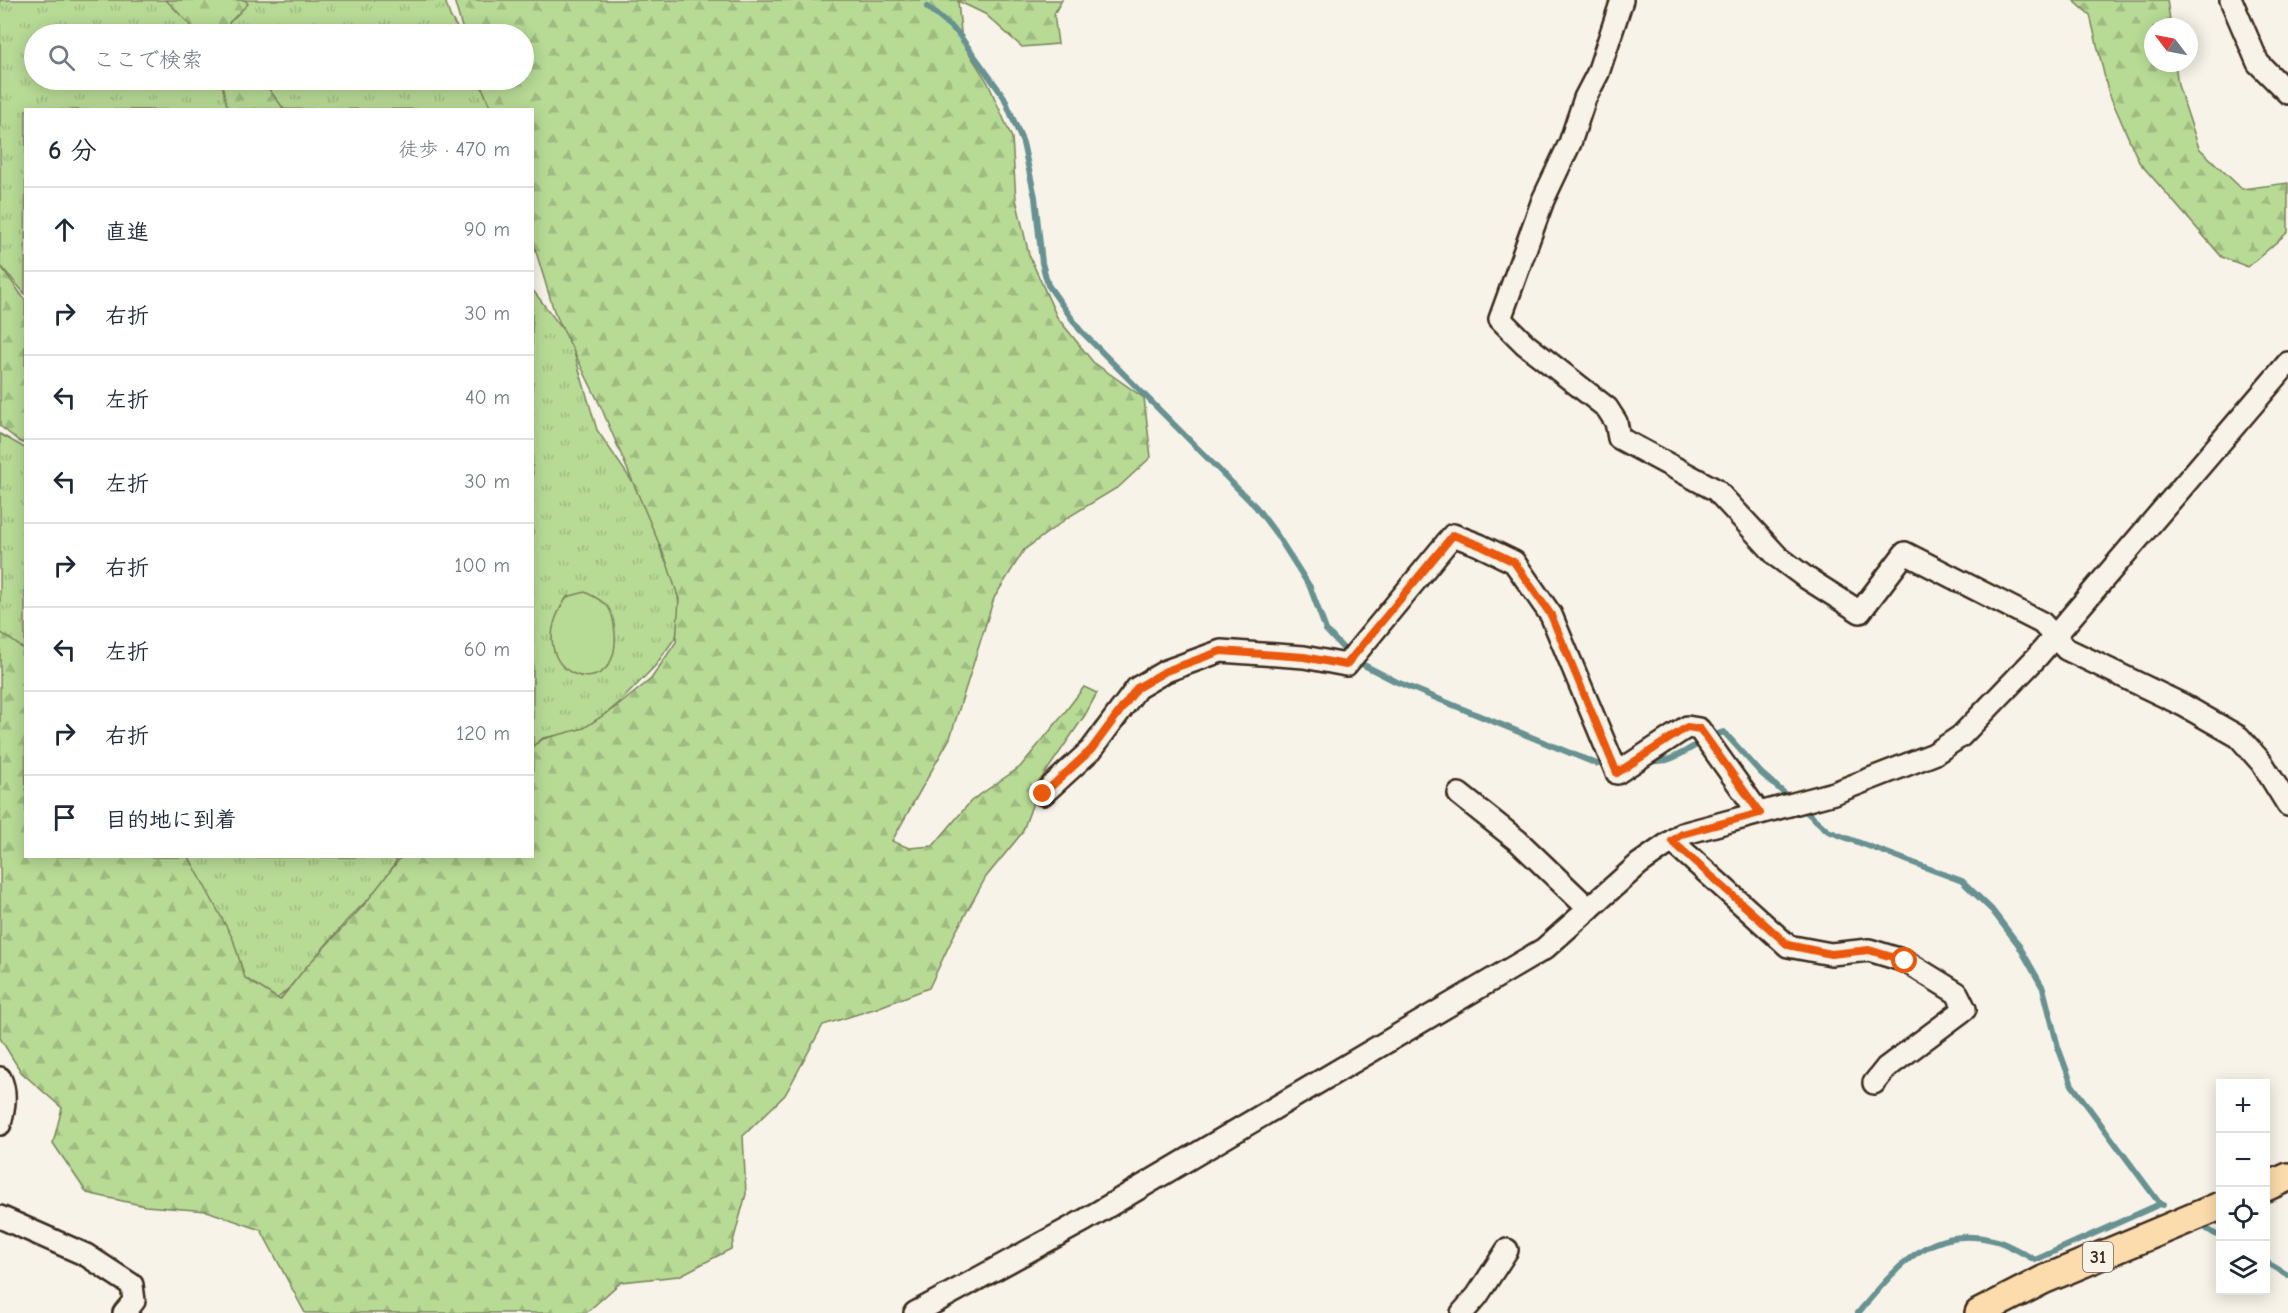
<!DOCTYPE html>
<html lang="ja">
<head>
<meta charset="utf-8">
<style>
	:root { --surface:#fff; --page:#f6f6f7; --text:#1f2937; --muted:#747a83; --line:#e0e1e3 }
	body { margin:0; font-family:"Comic Neue","Klee One",sans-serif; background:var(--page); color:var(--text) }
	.controls { position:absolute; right:18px; bottom:18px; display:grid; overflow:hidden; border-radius:0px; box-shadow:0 3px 15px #0003 }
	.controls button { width:54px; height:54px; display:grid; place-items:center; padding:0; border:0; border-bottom:2px solid var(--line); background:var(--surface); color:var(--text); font:30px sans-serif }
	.compass { position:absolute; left:2144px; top:18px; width:54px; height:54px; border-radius:50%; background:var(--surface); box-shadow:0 3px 15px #0003; rotate:302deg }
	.stop { position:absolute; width:18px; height:18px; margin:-14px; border:4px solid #ea580c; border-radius:50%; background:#fff }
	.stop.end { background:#ea580c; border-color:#fff; box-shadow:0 2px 6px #0008 }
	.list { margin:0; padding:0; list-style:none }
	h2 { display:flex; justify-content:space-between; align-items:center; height:78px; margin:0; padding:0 24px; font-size:26px }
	h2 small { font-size:20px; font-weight:400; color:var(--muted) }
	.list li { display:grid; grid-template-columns:39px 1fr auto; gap:18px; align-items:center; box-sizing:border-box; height:84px; padding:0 24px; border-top:2px solid var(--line) }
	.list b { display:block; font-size:22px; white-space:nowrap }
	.list em { font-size:20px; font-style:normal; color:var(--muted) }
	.icon { flex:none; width:33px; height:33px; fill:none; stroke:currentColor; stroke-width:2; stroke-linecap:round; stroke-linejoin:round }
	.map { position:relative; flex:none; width:2288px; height:1313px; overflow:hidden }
	.search { position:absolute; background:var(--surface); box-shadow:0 3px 15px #0003; left:24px; top:24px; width:510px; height:66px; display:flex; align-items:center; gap:15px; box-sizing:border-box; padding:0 21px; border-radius:33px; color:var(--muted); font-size:22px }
	.panel { position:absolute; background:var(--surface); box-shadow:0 3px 15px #0003; left:24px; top:108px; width:510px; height:750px; border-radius:0px }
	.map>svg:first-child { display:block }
	.grass { fill:url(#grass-tufts); stroke:#79825a; stroke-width:1.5 }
	.forest { fill:url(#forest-firs); stroke:#79825a; stroke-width:1.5 }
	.pitch { fill:#b7da95; stroke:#79825a; stroke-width:1.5 }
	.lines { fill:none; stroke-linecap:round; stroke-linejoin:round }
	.stream { stroke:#679191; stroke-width:6 }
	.minor-casing { stroke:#3b2a1e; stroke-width:26 }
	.major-casing { stroke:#3b2a1e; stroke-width:32 }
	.minor { stroke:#f7f3e8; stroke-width:21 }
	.major { stroke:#fcdcac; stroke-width:27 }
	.route { stroke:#ea580c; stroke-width:8 }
	.labels { text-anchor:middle; stroke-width:5; stroke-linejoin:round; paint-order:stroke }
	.shield { fill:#f7f3e8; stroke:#73665b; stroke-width:1.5 }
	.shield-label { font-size:18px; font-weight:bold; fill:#3b2a1e }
</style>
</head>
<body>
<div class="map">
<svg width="2288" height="1313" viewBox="0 0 2288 1313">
	<defs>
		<pattern id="grass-tufts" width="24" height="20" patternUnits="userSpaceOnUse" patternTransform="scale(1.5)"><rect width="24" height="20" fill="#b7da95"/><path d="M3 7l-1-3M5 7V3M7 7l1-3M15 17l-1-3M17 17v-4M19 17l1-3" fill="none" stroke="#9ebb80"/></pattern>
		<pattern id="forest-firs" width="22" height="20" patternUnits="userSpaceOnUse" patternTransform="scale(1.5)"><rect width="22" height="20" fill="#b7da95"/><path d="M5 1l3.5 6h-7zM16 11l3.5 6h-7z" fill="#9ebb80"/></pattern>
	</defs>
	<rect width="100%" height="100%" fill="#f7f3e8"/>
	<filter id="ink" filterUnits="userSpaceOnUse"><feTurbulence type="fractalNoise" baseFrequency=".0167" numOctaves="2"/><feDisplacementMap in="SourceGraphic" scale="12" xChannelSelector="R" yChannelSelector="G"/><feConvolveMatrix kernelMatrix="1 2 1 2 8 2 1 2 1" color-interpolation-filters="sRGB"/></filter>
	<g filter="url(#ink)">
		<g class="grass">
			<path d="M0,0h445l5,16 11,18h-427v46h454l13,29 -475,1 -1,184 -25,-29z"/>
			<path d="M532,289l38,50 27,91 54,79 11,45 14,27 6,47 -27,38 -33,34 -34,30 -45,8 -10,8z"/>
			<path d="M0,434l25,14v203l-25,-17z"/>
			<path d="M189,857h209l-15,28 -34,33 -60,70 -12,11 -34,-17z"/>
		</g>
		<g class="forest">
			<path d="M166,0h79l3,4 -19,19 6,11h-36z"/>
			<path d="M454,0h608l-8,14 4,30 -36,3 -37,-33 -27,-13 4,41 26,41 24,55 4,61 13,56 28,62 36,45 51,36 7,59 -31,29 -50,30 -46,34 -30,48 -44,140 -58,103 17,7 24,-2 38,-45 49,-34 38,-46 26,-34 13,6 -12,22 -43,63 -20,55 -36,44 -32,58 -25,53 -52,20 -54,17 -38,70 -42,41 3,58 -15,55 -52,27 -58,6 -35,31h-281l-44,-83 -54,-19 -62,-5 -58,-13 -34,-50 9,-35 -41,-36 -21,-34v-406l25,18 1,206 163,1 44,82 12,39 35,22 26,-33 58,-62 37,-48 131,-1 1,-110 10,-7 41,-11 35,-23 32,-26 25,-37 3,-43 -13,-39 -65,-153 -47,-96 -21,-69 -1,-132 -41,-1 -12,-29h45v-46h-60z"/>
			<path d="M2073,0h94l4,27h-18v36h22l3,22 21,63 43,41 46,-6v49l-40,35 -26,-10 -83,-95 -31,-71 -18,-76z"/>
			<path d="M221,80h41l22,29h-53l-4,-3z"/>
			<path d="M0,265l25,35v144l-6,-3 -19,-15z"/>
		</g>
		<path class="pitch" d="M585,592c23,11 28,15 30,41 5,79 -101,41 -48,-36z"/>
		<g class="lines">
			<g class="stream">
				<path d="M927,7l30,25 47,65 19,46 12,54 7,66 6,22 32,45 176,177 21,28 33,52 16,43 28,30 43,22 200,82h13"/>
				<path d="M1647,762c6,-1 14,-1 20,-2 21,-7 35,-22 57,-28l37,41 30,26"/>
				<path d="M1801,807l27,24 134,50 30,29 26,34 25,44 15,59 14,38 88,119 3,1"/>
				<path d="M2207,1229l13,8"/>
				<path d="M2266,1262l22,13"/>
				<path d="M1858,1313c37,-43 70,-89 135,-73 14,3 29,13 42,20l125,-56"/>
			</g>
			<defs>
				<g id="minor">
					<path d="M1622,0l-24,73 -13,25 -15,45 -27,57 -43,119 25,25 82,64 9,14 3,16 97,52 62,67 27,20 55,35 45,-59 137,70 24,26 117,56 56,32 23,26 26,42"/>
					<path d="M2231,0l27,63 30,30"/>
					<path d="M1043,794l48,-44 46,-62 29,-17 55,-20 83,6 42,8 107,-130 26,10 35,17 37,53 66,158 70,-46 12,2 60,84"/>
					<path d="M1459,794l59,47 71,68"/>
					<path d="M1672,841l116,105 43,8 38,-4 36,11 52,32 8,16 -79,59 -12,15"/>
					<path d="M0,1078c7,15 4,30 0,46"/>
					<path d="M0,1217l86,38 46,30 2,16 -10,12"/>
					<path d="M915,1313l170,-93 459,-271 95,-85 43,-30 152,-41 100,-39 27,-18 76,-79 251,-294"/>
					<path d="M1462,1313l15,-17 30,-46"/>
				</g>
				<g id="major">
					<path d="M2266,1187l22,-10"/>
					<path d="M1979,1313l64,-33 177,-74"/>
				</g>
			</defs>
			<use href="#minor" class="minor-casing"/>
			<use href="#major" class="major-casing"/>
			<use href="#minor" class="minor"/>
			<use href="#major" class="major"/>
		</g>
	</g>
	<g class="lines" filter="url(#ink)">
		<path class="route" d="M1043,794l48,-44 46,-62 29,-17 55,-20 83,6 42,8 107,-130 26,10 35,17 37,53 66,158 70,-46 13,2 60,84 -78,21 -10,7 116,104 43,9 38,-4 36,11"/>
	</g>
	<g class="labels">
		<rect class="shield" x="2083" y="1242" width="30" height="30" rx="4.5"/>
		<g class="shield-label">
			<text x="2098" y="1263">31</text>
		</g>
	</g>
</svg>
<div class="controls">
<button>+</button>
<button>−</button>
<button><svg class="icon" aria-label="locate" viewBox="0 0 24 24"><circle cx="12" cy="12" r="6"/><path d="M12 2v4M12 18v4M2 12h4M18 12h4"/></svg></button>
<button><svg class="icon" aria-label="layers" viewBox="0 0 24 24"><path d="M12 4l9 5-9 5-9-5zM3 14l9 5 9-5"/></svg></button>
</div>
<svg class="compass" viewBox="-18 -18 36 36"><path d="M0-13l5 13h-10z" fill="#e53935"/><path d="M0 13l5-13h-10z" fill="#747a83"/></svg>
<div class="stop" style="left:1905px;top:961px"></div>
<div class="stop end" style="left:1043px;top:794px"></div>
<div class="search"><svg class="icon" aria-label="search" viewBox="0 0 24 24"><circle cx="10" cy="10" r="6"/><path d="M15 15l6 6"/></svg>ここで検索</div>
<section class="panel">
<h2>6 分<small>徒歩 · 470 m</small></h2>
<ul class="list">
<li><svg class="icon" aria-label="ahead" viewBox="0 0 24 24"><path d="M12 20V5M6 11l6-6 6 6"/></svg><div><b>直進</b></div><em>90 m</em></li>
<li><svg class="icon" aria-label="right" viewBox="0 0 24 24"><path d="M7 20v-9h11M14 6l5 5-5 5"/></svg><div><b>右折</b></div><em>30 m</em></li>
<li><svg class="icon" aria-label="left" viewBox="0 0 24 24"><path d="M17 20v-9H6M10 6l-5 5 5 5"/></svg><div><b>左折</b></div><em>40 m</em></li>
<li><svg class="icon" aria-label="left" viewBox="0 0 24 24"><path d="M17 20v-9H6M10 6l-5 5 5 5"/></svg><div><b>左折</b></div><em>30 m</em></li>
<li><svg class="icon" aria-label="right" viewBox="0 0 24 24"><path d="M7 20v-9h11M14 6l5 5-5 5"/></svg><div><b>右折</b></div><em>100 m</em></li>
<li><svg class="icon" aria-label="left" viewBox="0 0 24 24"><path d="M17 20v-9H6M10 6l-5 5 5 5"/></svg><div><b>左折</b></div><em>60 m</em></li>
<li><svg class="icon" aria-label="right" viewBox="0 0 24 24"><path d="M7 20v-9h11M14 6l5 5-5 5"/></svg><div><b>右折</b></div><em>120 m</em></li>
<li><svg class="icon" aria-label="arrive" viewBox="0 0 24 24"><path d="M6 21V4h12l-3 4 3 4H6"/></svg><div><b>目的地に到着</b></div></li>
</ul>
</section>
</div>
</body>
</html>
